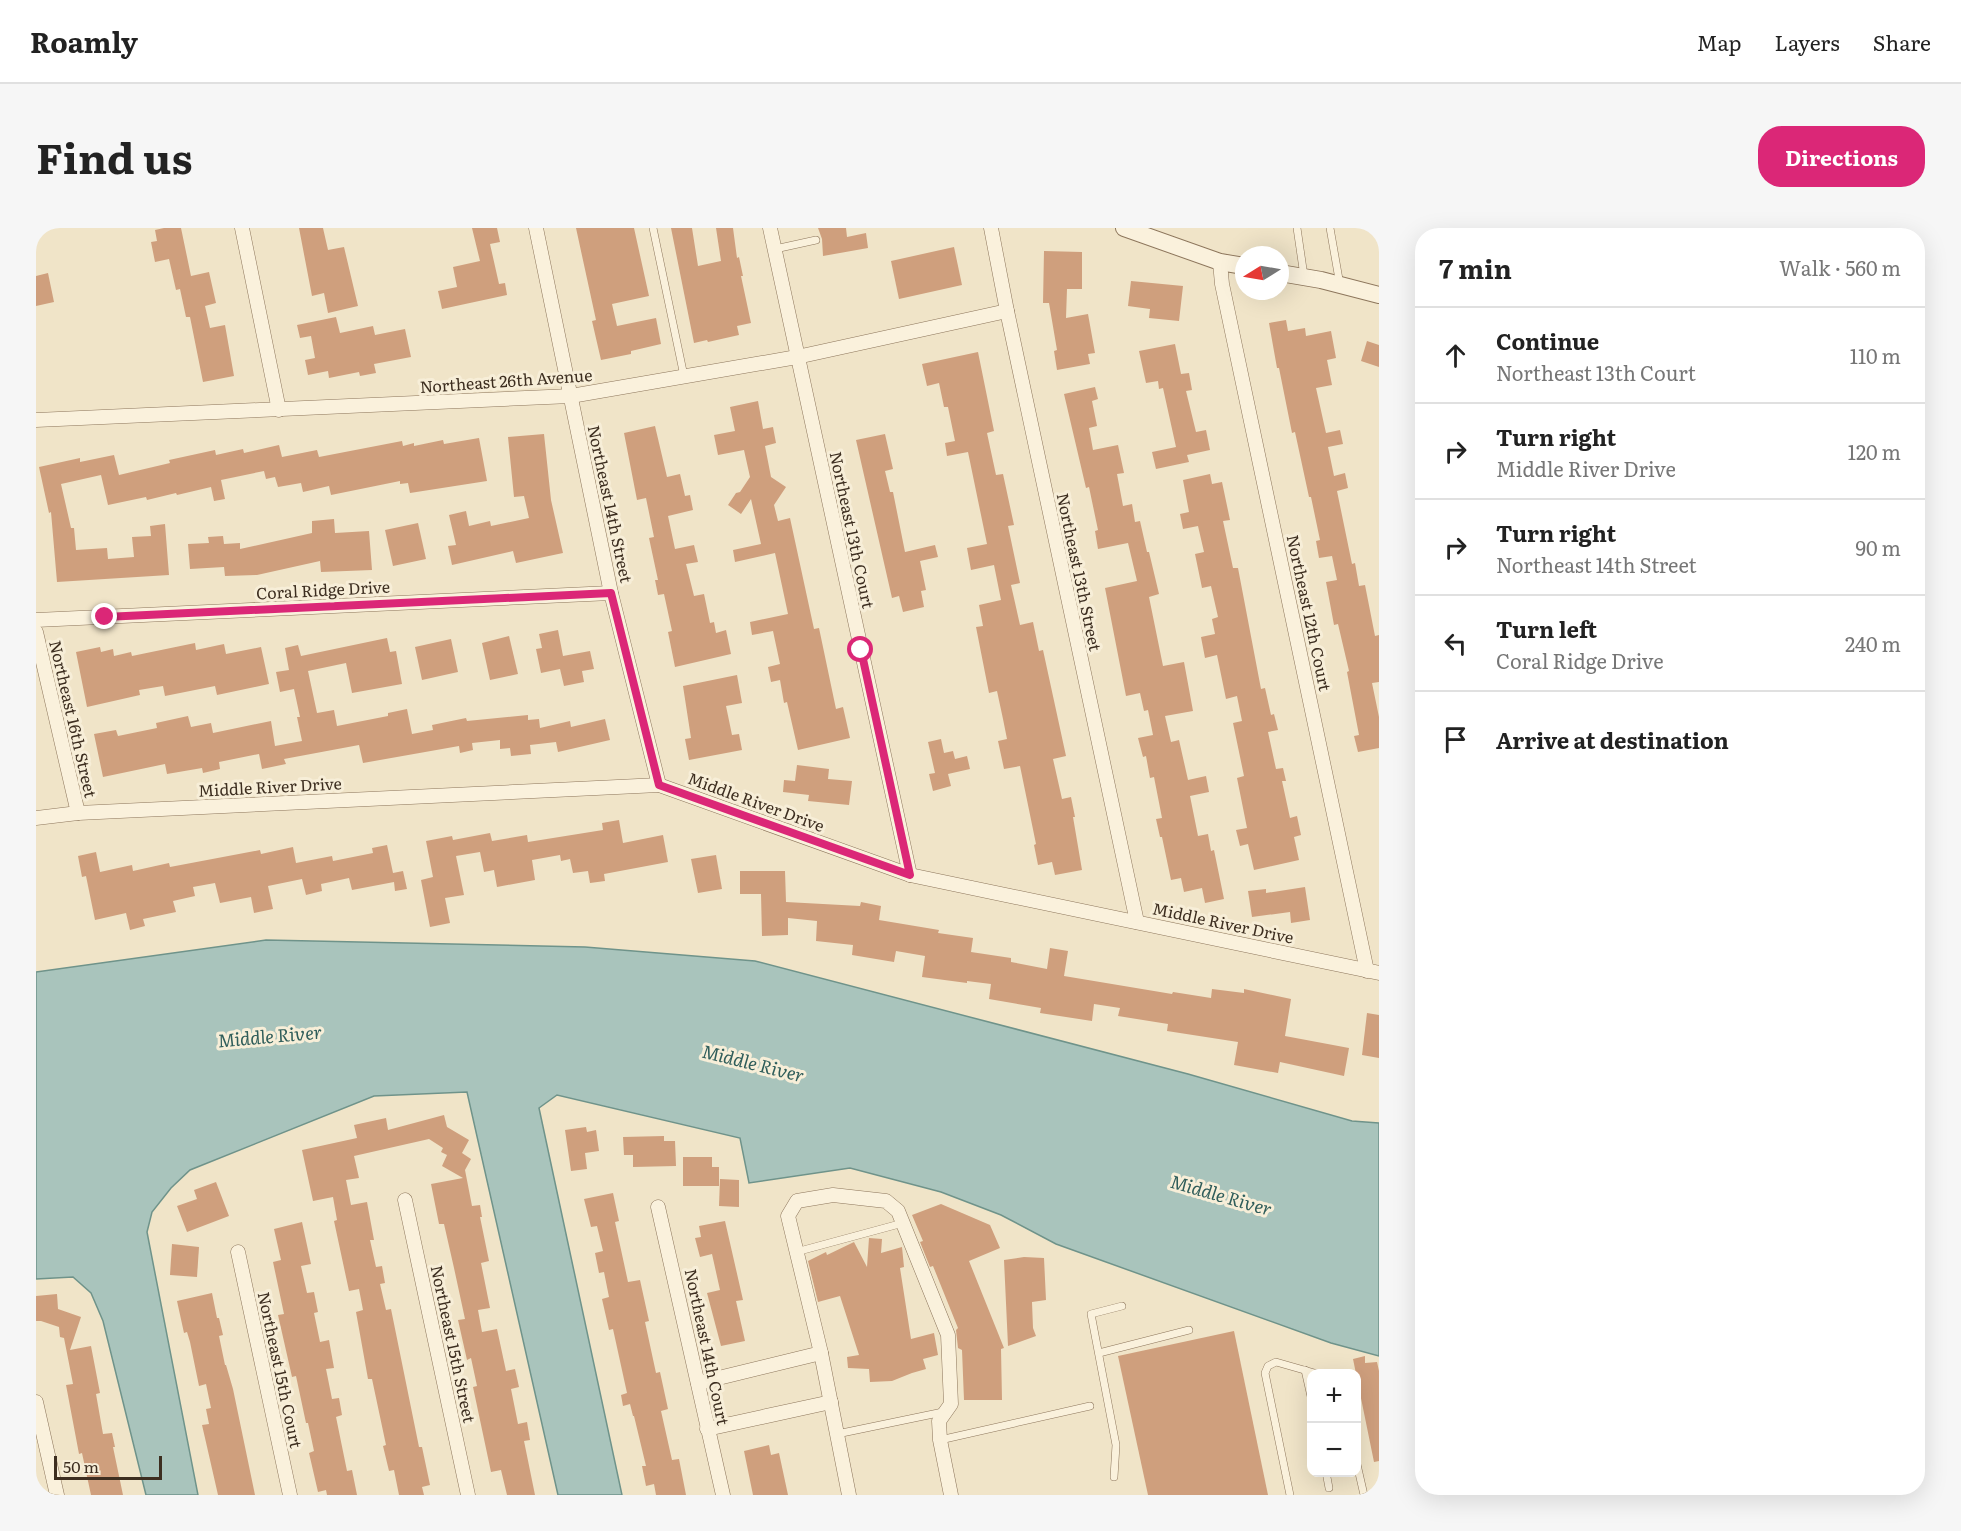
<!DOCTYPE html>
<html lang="en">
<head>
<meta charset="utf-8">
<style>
	:root { --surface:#fff; --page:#f6f6f6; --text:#222; --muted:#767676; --line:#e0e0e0; --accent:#db2777 }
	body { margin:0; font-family:Literata,serif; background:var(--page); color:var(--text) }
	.controls { position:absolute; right:18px; bottom:18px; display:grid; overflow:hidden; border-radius:12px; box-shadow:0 6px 24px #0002 }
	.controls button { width:54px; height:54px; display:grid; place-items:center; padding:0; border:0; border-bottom:2px solid var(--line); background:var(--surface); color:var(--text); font:30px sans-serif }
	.compass { position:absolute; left:1199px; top:18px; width:54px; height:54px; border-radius:50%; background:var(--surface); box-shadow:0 6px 24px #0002; rotate:259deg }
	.scale { position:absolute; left:18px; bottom:15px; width:108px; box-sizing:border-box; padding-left:6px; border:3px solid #3d2e20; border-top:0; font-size:16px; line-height:21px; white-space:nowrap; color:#3d2e20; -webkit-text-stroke:4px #f7eed8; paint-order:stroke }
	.stop { position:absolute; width:18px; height:18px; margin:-14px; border:4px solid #db2777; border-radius:50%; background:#fff }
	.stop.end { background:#db2777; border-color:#fff; box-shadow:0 2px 6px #0008 }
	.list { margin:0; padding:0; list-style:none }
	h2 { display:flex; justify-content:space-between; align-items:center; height:78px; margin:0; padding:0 24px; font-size:26px }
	h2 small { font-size:20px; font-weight:400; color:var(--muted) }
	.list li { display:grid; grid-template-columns:39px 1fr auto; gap:18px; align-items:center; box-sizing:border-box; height:96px; padding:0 24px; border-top:2px solid var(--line) }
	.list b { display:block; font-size:22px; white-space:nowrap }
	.list p { margin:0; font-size:20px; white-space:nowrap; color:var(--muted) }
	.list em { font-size:20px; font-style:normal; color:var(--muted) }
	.icon { flex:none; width:33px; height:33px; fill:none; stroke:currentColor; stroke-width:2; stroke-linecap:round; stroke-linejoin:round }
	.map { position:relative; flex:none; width:1343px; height:1267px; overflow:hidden; border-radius:24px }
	header { display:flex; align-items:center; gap:36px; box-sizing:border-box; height:84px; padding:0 30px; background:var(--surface); border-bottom:2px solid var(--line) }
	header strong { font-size:28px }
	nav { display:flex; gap:33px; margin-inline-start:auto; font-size:21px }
	.intro { display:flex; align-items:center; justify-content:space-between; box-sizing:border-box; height:144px; padding:0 36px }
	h1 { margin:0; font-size:42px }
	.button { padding:15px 27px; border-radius:24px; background:var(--accent); color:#fff; font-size:21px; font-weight:700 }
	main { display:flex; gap:36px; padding:0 36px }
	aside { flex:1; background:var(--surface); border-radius:24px; box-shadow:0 6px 24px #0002 }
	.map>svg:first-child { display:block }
	.water { fill:#a9c4bc; stroke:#6f938a; stroke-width:1.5 }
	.building { fill:#cf9f7d }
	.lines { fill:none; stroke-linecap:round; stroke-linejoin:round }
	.service-casing { stroke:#8d765c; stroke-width:8 }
	.minor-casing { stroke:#8d765c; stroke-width:15 }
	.tertiary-casing { stroke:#8d765c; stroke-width:18 }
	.service { stroke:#faf1dc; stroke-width:7 }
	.minor { stroke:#faf1dc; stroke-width:14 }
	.tertiary { stroke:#faf1dc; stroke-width:16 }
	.route { stroke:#db2777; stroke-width:8 }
	.labels { text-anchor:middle; stroke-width:6; stroke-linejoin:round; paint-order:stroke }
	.street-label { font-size:16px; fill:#3d2e20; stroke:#f7eed8 }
	.water-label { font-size:18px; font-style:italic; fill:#2f5d5a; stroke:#f7eed8 }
</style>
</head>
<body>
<header>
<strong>Roamly</strong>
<nav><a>Map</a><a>Layers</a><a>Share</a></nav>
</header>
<div class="intro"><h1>Find us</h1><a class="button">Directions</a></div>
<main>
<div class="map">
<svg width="1343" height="1267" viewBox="0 0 1343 1267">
	<rect width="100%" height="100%" fill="#f0e4c8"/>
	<path class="water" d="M230,712l319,7 170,14 433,113 164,47 27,2v233l-48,-13 -275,-99 -55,-29 -60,-23 -91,-24 -101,15 -9,-45 -183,-43 -18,13 83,387h-64l-91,-403 -93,4 -184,74 -19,18 -19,24 -5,20 51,263h-52l-43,-174 -12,-28 -18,-16 -37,2v-307z"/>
	<g class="building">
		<path d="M128,0h17l10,48 18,-4 7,31 -11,3 5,22 15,-3 9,51 -31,6 -13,-65h-4l-6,-28 -4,1 -7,-31 -14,3 -4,-20 6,-1 -2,-11z"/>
		<path d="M263,0h24l5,22 16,-3 14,59 -30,7 -4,-20 -12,3z"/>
		<path d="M436,0h25l3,14 -10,2 9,40 6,-1 2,12 -65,14 -4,-18 19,-4 -4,-20 27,-6z"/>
		<path d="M540,0h58l15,68 -37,8 5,22 39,-8 5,26 -30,7v3l-30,6 -9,-39 4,-1z"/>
		<path d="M635,0h21l6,38 23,-5 -5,-33h17l4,30 2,-1 4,19h-2l10,47 -14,3 2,9 -31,7 -1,-2 -13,3z"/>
		<path d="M782,0h28l1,9 19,-4 2,15 -45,8 -1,-17z"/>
		<path d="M918,19l8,38 -63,14 -8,-38z"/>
		<path d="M1008,23l38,1v37h-15l-1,29 22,-4 7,39 -7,1 2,10 -33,6 -3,-19 3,-1 -8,-47h-6z"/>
		<path d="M12,45l6,29 -18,4v-30z"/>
		<path d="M1095,53l52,5 -4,35 -30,-3 1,-9 -22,-3z"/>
		<path d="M300,89l4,16 33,-7 2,9 30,-6 6,28 -37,7 2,9 -16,3 -1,-4 -30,6 -1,-7 -20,4 -3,-15 10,-2 -4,-22 -11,2 -3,-13z"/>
		<path d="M1250,92l2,11 17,-3 1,8 25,-5 5,27 -9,2 5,25 -16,3 10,45 14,-3 3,14 -15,3 6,29 11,-3 3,15 -11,3 15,73 3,-1 4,23 6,-1 10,51 4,-1v47l-7,1 7,34v31l-21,4 -4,-16 5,-1 -12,-63 2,-1 -11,-47 -4,1 -8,-43 11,-2 -5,-24 -13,2 -3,-17 4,-1 -9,-43h-2l-14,-65 -3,1 -13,-65h-2l-8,-45z"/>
		<path d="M1331,113l12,4v22l-18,-6z"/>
		<path d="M1139,116l6,30 8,-1 3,17 -6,1 10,41 10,-2 4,20 -23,5 2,7 -33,7 -4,-17 24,-5 -13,-59 -4,1 -1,-8 -12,2 -7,-32z"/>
		<path d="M942,124l16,79 -7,2 9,42 7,-1 11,51 -6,1 12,57 -9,2 9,40 13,-3 6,29 4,-1 23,106 -13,3 9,40 9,-2 4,20h-2l9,53 -27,5 -3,-13 -14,3 -4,-20 2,-1 -16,-78 -16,3 -6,-28 9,-2 -4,-20 -6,-28 -8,2 -13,-66 7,-1 -4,-21 22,-5 -7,-35 -23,5 -4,-22 20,-4 -19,-92 -21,4 -2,-13 10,-2 -7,-34h-4l-5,-24 -12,3 -5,-22z"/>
		<path d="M1059,159l3,12 -6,2 5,25 -8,2 4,22 25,-5 6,28 -7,1 6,32 9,-2 3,18 5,-1 7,31h2l10,42 -10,3 14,69 21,-4 9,49 -28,5 6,26 8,-2 9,40 18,-4 3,16 -19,4 8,40 10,-2 3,17 3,-1 10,49 -19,4 -3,-15 -18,4 -3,-14 -10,2 -9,-43h-2l-4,-18 6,-1 -8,-41 -4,1 -4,-22 -3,1 -5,-19 15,-3 -5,-25 -4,1 -4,-18 -14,3 -21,-108 32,-7 -9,-38 -30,6 -3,-18 3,-1 -9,-43 -3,1 -22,-94z"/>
		<path d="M722,173l5,28 10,-2 3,16 -11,3 6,31 15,10 -12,18 4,16 12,-3 24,111 5,-1 17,81 7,-2 7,31 -52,12 -11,-48 -3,1 -4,-23 -9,2 -3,-15 12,-3 -7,-33 -21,4 -2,-13 38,-8 -13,-61 -40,9 -2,-12 28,-6 -10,-45 -10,15 -13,-9 8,-12 4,-1 10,-15 -6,-27 -26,5 -4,-20 21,-4 -5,-24z"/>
		<path d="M619,198l12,51 13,-3 5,22 5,-1 3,15 -25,6 7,33 19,-4 4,17 -12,2 8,32 10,-2 6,29 4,-1 2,11 10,-3 5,24 -56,13 -7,-35 4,-1 -8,-37 -6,1 -3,-15h3l-9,-42 5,-1 -8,-39 -9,2 -13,-67z"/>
		<path d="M508,206l7,66 12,53 -47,10 -3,-12 -61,14 -4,-19 8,-1 -7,-30 17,-4 3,15 21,-5 1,5 38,-8 -5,-22 -10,1 -6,-60z"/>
		<path d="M849,206l8,35 -8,2 5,21h3l12,60 30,-7 3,12 -18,4 6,29 -5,1 3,16 -21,5 -4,-16 -7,2 -36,-158z"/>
		<path d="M443,210l8,43 -77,12 -2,-10 -8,1v-3l-69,14 -2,-9 -26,6 -2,-9 -23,4 -3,-10 -9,2 -2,-8 -43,9 4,19 -11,2 -3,-14 -34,8 -1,-2 -29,7 -1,-3 -38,8 -7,-30 -40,9 10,44h3l2,22 31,-2 1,11 26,-2 -2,-20 19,-1 -1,-10 15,-2 4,51 -112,7 -6,-70 -2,1 -10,-46 41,-9v4l34,-7 5,20 51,-12 -1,-3 46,-10 1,5 27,-6 1,4 35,-8 3,12 35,-7 2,7 83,-16 1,5 11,-3v3l29,-6 1,4z"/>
		<path d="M1174,246l2,10 10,-2 8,38 -7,1 10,47h5l23,121 4,-1 6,27 3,-1 4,16 -10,2 8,37 7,-1 3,13h-4l8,37 7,-2 4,19 -7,2 5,23 -45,10 -6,-26 -8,2 -4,-16 11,-2 -10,-50 7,-2 -11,-53 9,-2 -5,-25 -11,3 -9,-44 -12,3 -4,-21 14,-3 -3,-15 6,-2 -7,-31 -9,2 -7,-34 9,-2 -6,-26 -15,3 -3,-15 9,-2 -6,-32z"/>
		<path d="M298,291l1,14 34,-2 3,39 -51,2 -1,-11 -63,14 -32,1 -1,-9 -34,2 -2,-25 21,-1 -1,-6 15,-1 1,8 16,-1v6l72,-16v-12z"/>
		<path d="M382,295l8,36 -33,7 -8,-36z"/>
		<path d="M522,402l5,26 27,-5 4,18 -12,2 2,11 -20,4 -4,-17 -19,4 -5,-24 6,-1 -3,-14z"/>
		<path d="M473,408l9,38 -28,6 -8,-37z"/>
		<path d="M351,410l3,14 6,-1 6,33 -50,9 -6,-30 -38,8 9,42 17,-3 3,16 51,-10v-3l19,-4 5,25 21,-4 -1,-5 34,-7 1,3 61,-6v5l11,-1 1,9 30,-7 1,6 34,-8 5,21 -52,12 -2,-10 -26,3 1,9 -20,2 -1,-8 -10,1v-9l-28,3 1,7 -13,3 -1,-7 -96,17 -4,-18 -75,14 2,5 -24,5 -3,-15 -40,8 1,7 -17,4 -1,-5 -35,6 -2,-10 -62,13 -9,-43 22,-4 2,6 39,-8 -1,-5 32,-7 3,11 20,-4 2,10 58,-12 4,25 27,-5 -5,-24h3l-6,-28 -14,3 -4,-20 13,-2 -4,-22 13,-3 3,11z"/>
		<path d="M415,411l7,33 -36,8 -7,-33z"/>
		<path d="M159,415l1,7 28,-6 2,10 35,-7 8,37 -52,11 -2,-9 -50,10 -2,-10 -24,4 1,5 -53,12 -11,-55 24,-5 1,5 12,-3 1,7 17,-4 1,4z"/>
		<path d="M701,447l5,28 -16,3 6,29 7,-1 3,16 -53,10 -4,-21 6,-1 -8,-52z"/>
		<path d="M905,511l3,14 9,-2 2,8 12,-3 3,13 -22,5 3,12 -18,5 -4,-17 6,-1 -7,-31z"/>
		<path d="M761,537l32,4 -1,10 24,2 -3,24 -41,-4 1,-6 -26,-3 1,-12 11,1z"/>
		<path d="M583,592l4,23 40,-8 5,27 -64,12 1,7 -15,2 -2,-12 -15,2 -3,-14 -9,2 -1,-6 -28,5 3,20 -38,7 -3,-17 -10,2 -4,-20 -24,4 8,39 -19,3 5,25 -20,4 -9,-47 12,-3 -7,-36 26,-5 1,4 37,-7 2,8 35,-6 1,7 75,-12 -1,-7z"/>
		<path d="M351,617l6,28 10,-2 4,18 -12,2 -1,-9 -42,8 -3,-12 -28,6 1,7 -16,4 -4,-16 -34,7 5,23 -19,4 -3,-16 -31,6 -5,-20 -22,4 2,9 -22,5 3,11 -33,7 2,7 -15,4 -4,-17 -31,7 -9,-44 -4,1 -4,-21 18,-4 4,20 32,-7 1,6 36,-8 1,4 90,-17 1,4 32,-7 3,16 36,-7 1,5 40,-8 -1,-5z"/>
		<path d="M680,627l6,34 -24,4 -7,-34z"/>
		<path d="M704,643h45l1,31 74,4 1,-4 20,4 -2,14 60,10 -1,3 35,5 -2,14 40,6v4l36,7 3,-21 18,3 -4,25 108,18 1,-2 38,6 1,-9 32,4v-4l47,10 -6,37 64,12 -5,28 -64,-14 -2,11 -44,-8 4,-23 -71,-11 1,-7 -50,-8 2,-8 -26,-4 -2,17 -52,-8 1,-5 -52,-9 2,-15 -24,-3v2l-45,-6 3,-21 -29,-5 -2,11 -42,-7 1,-10 -37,-4 1,-20 -29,-3v17l-26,1 -1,-42h-21z"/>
		<path d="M1269,659l5,33 -19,3 -1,-11 -38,5 -4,-26 18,-2v4z"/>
		<path d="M1331,785l12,2v43l-17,-3z"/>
		<path d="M408,887l3,12 22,13 -7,13 9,6 -6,11 7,36 8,-1 2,12h-2l9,44 -8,2 9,45 -12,2 4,22 15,-3 9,42 9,-2 4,18 -8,2 7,35 9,-2 3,18 -6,1 11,54h-28l-6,-25 -10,2 -18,-85 4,-1 -6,-28 -4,2 -9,-40 7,-1 -11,-51 -10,-44h-5l-8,-40 32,-6 -21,-12 5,-11 -6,-3 2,-4 -14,-9 -75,17 5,22 -13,2 5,25 16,-3 7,38h-4l6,27 6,-1 3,17 -5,1 6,26 5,-1 28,138h3l8,38 -8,2 2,8h-25l-5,-25 -5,1 -6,-25 3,-1 -14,-66h-4l-12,-67 7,-2 -4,-21 -10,2 -15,-70 3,-1 -4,-23 -20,4 -11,-51 55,-12 -3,-13 32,-7 2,12z"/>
		<path d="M550,899l1,5 9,-2 3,21 -14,2 2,16 -16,2 -6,-41z"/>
		<path d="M628,908v5h11l1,25 -43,1v-12h-9l-1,-18z"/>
		<path d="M647,929h29v10h7v19h-36z"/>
		<path d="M684,951l19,1v27l-20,-1z"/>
		<path d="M180,954l13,34 -42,16 -10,-26 20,-7 -3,-9z"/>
		<path d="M577,965l6,28 -4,1 13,60 12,-2 9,41 -4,1 11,51 4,-1 8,37 -7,2 11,49 7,-1 7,36h-30l-2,-11 -8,2 -4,-20h4l-12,-50h-1l-3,-12 -7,2 -2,-11 6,-2 -14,-64 -4,1 -7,-31 7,-2 -5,-25 -5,1 -4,-20 8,-2 -6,-25 -6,1 -7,-28z"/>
		<path d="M905,976l49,21 10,23 -31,13 35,87 -3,1 1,51h-38l-2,-50 -4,-2 -2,-18 2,-2 -25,-62 -3,1 -10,-25 3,-1 -11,-26z"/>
		<path d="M689,993l18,79 -7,1 9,40 -24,5 -14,-53 13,-3 -8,-36 -12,3 -5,-19 6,-1 -2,-11z"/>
		<path d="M266,994l9,42 -10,2 6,27 7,-1 4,20 -4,1 6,29 9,-2 5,28 -8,1 6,30 7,-1 3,17 -6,2 11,54 5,-1 5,25h-30l-1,-5 -8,2 -9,-39 5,-2 -6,-28h-2l-10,-47 -4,1 -14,-62 6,-1 -11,-52 8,-2 -7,-31z"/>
		<path d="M833,1010l13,1 -1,14 21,-6 2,20 -4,1 11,71 23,-6 4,22 -15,4 3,10 -14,4 -20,8 -22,1 -1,-13 -21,-1 -1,-11 12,-2 -19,-59 -22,6 -10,-41 18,-9 1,3 27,-13 13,25z"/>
		<path d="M136,1016l27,3 -2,30 -27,-2z"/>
		<path d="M988,1029l20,1 2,42 -14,2 1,26 3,8 -28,10 -4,-86z"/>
		<path d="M176,1065l5,25h2l4,17 -4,1 6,29h1l7,24 22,106h-37l-13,-57 -3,-13 7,-1 -3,-15 5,-1 -5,-24 -7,2 -9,-44 -3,-10 -3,1 -7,-32z"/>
		<path d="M21,1066l1,15 23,8 -11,33 21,-4 9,47 -4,1 7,40 9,-1 3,14h-2l10,48h-32l-9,-42 -3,1 -13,-69 7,-1 -9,-46 -4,-1 -1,-10 -18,-6h-5v-25z"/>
		<path d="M1198,1103l34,164h-120l-30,-139z"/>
		<path d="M1329,1128v7l12,-1 2,9v90l-5,1 -21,-103z"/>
		<path d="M733,1217l2,10 8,-2 9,42h-35l-9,-44z"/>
	</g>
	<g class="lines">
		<defs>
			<g id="service">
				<path d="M617,0l31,148"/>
				<path d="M1261,0l7,48"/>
				<path d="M1294,0l10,57"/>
				<path d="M739,21l41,-9"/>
				<path d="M760,1024l107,-29"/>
				<path d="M1063,1125l90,-23"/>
				<path d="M1269,1142l7,31"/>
				<path d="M801,1206l106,-22"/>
				<path d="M904,1212l150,-34"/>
				<path d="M1320,1232l8,35"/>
				<path d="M1290,1244l3,16"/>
				<path d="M1078,1249l2,-32 -25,-131 31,-8"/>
				<path d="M1254,1267l-25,-122 3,-7 8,-4 42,12"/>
			</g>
			<g id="minor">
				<path d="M206,0l37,182"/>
				<path d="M500,0l75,365 48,192"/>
				<path d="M734,0l140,647"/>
				<path d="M955,0l16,83 130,611"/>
				<path d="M1184,34l2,22 145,687"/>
				<path d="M0,192l535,-24 226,-39 210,-46"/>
				<path d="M0,392l575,-27"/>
				<path d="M0,404l42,181"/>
				<path d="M0,590l42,-5 581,-28 251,90 469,98"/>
				<path d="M369,972l63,295"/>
				<path d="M622,979l65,288"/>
				<path d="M202,1024l52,243"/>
				<path d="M662,1155l123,-30"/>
				<path d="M0,1174l21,93"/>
				<path d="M671,1201l124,-27"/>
				<path d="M813,1267l-28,-142 -33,-137 9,-15 36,-6 53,6 12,10 50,124 3,69 -12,17 1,19 11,55"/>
			</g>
			<g id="tertiary">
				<path d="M1088,0l96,34 24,4"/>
				<path d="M1244,45l41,7 58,15"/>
			</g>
		</defs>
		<use href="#service" class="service-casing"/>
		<use href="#minor" class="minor-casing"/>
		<use href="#tertiary" class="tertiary-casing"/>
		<use href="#service" class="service"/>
		<use href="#minor" class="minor"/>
		<use href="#tertiary" class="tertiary"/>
	</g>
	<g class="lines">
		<path class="route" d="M69,389l506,-24 48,192 251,90 -49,-225"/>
	</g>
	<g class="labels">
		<g class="street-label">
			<text transform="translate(470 153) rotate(-4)" y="6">Northeast 26th Avenue</text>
			<text transform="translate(574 276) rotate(78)" y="6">Northeast 14th Street</text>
			<text transform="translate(816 302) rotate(78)" y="6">Northeast 13th Court</text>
			<text transform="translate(1043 344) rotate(78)" y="6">Northeast 13th Street</text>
			<text transform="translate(287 362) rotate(-3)" y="6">Coral Ridge Drive</text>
			<text transform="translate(1273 385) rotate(78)" y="6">Northeast 12th Court</text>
			<text transform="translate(37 491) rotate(77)" y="6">Northeast 16th Street</text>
			<text transform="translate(234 559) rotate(-3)" y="6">Middle River Drive</text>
			<text transform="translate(720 574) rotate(20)" y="6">Middle River Drive</text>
			<text transform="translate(1187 695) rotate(12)" y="6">Middle River Drive</text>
			<text transform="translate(417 1116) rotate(78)" y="6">Northeast 15th Street</text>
			<text transform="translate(671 1119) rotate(78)" y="6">Northeast 14th Court</text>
			<text transform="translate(244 1142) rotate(78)" y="6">Northeast 15th Court</text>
		</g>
		<g class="water-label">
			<text transform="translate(234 809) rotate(-5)" y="6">Middle River</text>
			<text transform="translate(717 836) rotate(14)" y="6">Middle River</text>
			<text transform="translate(1185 968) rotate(16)" y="6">Middle River</text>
		</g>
	</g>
</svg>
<div class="controls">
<button>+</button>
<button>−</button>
</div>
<svg class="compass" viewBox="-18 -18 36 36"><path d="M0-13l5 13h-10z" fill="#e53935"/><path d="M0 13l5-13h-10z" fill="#767676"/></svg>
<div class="scale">50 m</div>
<div class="stop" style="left:825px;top:422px"></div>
<div class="stop end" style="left:69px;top:389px"></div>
</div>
<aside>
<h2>7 min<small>Walk · 560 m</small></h2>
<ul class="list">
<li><svg class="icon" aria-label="ahead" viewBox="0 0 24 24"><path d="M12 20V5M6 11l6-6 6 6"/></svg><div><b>Continue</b><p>Northeast 13th Court</p></div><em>110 m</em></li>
<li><svg class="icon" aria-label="right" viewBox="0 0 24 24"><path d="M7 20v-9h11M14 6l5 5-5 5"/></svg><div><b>Turn right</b><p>Middle River Drive</p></div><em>120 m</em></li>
<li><svg class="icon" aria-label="right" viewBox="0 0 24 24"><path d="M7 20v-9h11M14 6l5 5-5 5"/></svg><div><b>Turn right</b><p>Northeast 14th Street</p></div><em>90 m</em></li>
<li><svg class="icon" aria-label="left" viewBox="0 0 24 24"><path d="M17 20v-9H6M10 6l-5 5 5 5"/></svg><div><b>Turn left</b><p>Coral Ridge Drive</p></div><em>240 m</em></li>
<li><svg class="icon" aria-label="arrive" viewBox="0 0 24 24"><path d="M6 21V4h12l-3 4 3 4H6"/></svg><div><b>Arrive at destination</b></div></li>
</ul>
</aside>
</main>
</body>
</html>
